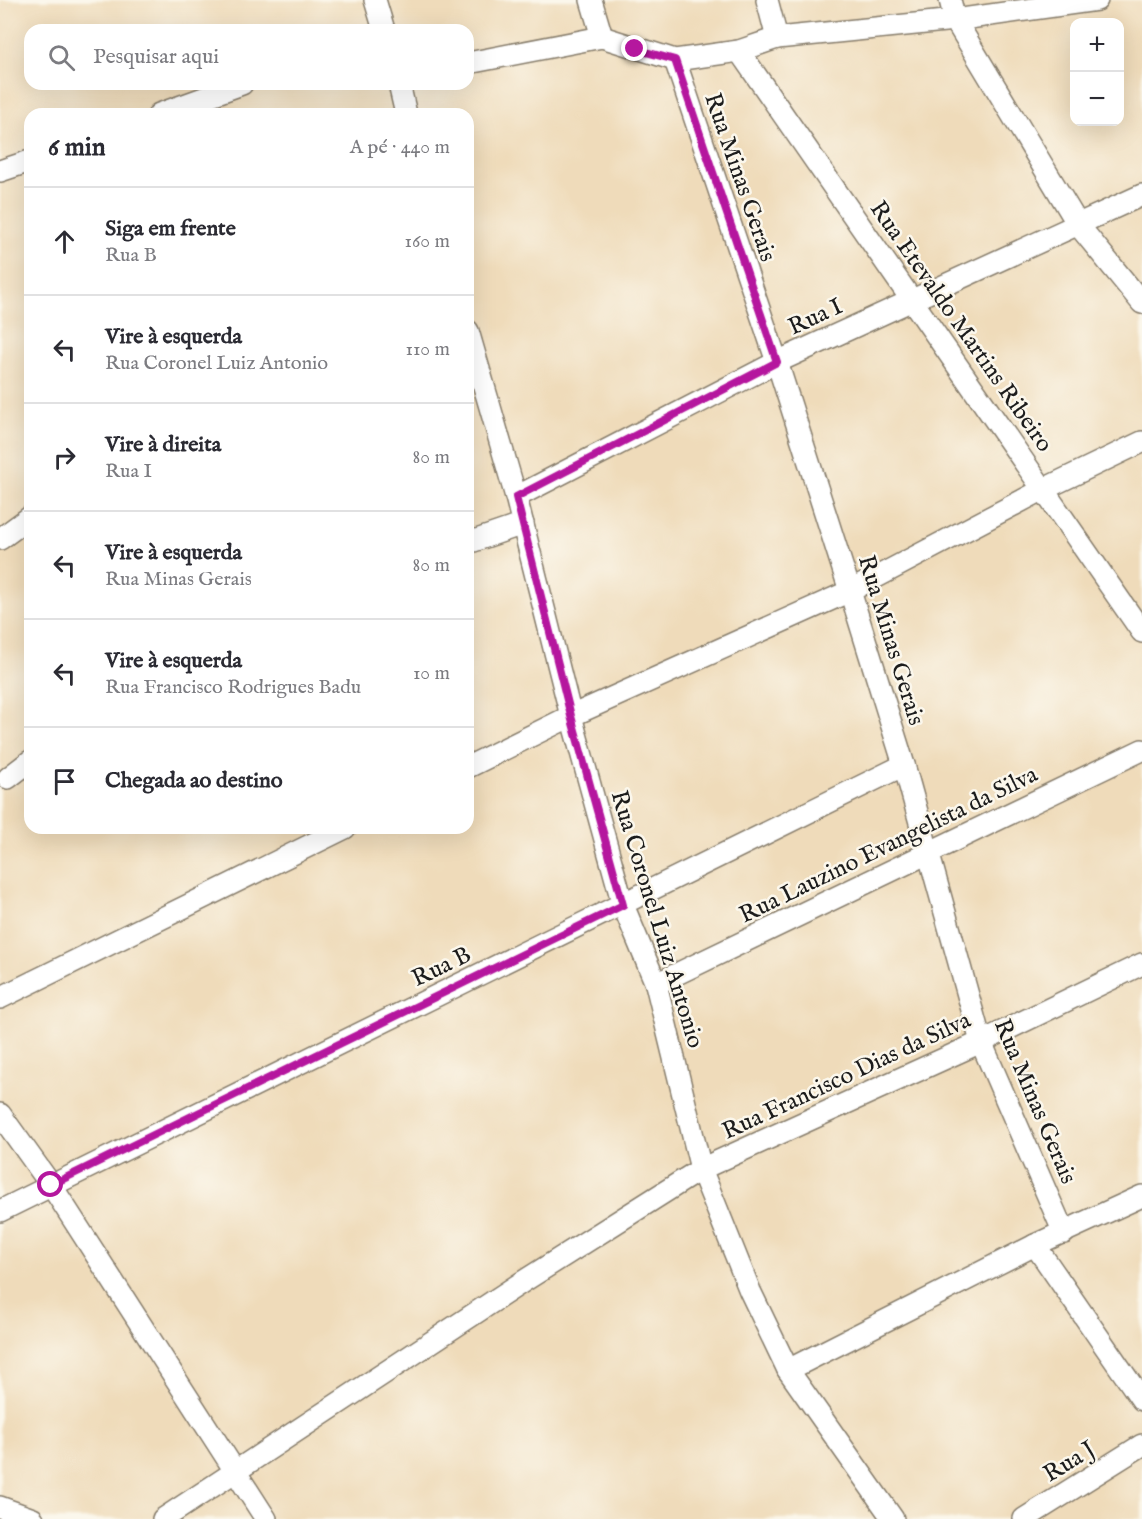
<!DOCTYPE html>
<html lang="pt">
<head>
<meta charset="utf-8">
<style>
	:root { --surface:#fff; --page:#f2f2f3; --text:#2b2b33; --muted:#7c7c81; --line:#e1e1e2 }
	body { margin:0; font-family:"IM FELL English",serif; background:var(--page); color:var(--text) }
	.controls { position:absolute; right:18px; top:18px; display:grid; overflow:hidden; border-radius:12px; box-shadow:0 6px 24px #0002 }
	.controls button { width:54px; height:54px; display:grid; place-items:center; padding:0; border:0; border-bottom:2px solid var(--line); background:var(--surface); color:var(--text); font:30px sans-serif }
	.stop { position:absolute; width:18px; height:18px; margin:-14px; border:4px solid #b5179e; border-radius:50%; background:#fff }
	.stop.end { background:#b5179e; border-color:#fff; box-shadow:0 2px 6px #0008 }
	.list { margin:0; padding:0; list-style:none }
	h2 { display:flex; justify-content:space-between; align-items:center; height:78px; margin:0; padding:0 24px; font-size:26px }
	h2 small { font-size:20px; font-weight:400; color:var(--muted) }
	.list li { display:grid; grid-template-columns:39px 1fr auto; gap:18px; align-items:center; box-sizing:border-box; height:108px; padding:0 24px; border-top:2px solid var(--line) }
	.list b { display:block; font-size:22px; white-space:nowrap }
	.list p { margin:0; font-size:20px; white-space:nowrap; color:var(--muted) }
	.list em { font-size:20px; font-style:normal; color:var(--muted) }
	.icon { flex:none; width:33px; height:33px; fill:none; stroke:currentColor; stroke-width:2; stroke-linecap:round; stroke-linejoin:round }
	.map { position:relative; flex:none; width:1142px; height:1519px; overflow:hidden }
	.search { position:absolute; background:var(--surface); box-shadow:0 6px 24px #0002; left:24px; top:24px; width:450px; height:66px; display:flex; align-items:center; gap:15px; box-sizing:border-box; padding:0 21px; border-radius:18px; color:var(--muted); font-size:22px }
	.panel { position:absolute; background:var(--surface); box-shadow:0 6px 24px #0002; left:24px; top:108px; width:450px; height:726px; border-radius:18px }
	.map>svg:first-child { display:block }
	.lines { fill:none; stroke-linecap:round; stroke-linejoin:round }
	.minor-casing { stroke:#867c6b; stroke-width:24 }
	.minor { stroke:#fff; stroke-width:21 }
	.route { stroke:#b5179e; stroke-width:8 }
	.labels { text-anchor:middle; stroke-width:5; stroke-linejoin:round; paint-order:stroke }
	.street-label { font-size:24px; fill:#1c1c1c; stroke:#fbf7ec }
</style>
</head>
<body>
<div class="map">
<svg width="1142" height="1519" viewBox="0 0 1142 1519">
	<rect width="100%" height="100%" fill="#fbf7ec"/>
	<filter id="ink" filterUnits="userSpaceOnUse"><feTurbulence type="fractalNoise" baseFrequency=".0167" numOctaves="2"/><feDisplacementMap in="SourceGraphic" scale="12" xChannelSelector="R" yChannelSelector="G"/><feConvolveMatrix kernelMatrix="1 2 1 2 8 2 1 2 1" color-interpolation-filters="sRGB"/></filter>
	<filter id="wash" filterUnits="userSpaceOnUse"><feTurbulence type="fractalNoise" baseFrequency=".008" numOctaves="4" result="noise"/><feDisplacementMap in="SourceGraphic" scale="24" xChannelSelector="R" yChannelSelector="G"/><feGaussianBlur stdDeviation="1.35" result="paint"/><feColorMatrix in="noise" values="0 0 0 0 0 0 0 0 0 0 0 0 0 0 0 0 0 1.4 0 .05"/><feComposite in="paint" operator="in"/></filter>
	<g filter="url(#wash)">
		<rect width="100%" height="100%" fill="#efdbba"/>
	</g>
	<g filter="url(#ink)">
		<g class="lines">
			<defs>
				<g id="minor">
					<path d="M375,0l9,30"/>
					<path d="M591,0l11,37"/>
					<path d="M767,0l10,38"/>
					<path d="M950,0l5,20 124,206 63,77"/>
					<path d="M739,51l403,581"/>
					<path d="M675,60l102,302 73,229 54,174 77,277 83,191"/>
					<path d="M468,63l134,-26 73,23 64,-9 38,-13 178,-18 142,-20"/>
					<path d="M399,84l7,30"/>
					<path d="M159,114l83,-30"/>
					<path d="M0,171l30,-10"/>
					<path d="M468,331l48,166 55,219 52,189 33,79 45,185 49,122 38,79 105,149"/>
					<path d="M516,497l261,-135 365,-167"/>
					<path d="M0,539l30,-22"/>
					<path d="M468,543l55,-19"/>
					<path d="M468,767l103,-51 279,-125 194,-102 98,-47"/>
					<path d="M8,778l22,-17"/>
					<path d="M656,984l486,-234"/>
					<path d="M0,998l345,-170"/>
					<path d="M0,1114l51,71 215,334"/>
					<path d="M0,1211l904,-446"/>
					<path d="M1035,1245l107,155"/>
					<path d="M788,1370l247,-125 107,-49"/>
					<path d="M0,1507l33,12"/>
					<path d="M163,1519l361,-238 177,-112 280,-127 161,-78"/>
					<path d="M1024,1519l118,-74"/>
				</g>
			</defs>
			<use href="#minor" class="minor-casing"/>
			<use href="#minor" class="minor"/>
		</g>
	</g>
	<g class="lines" filter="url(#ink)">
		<path class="route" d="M51,1185l572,-280 -52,-189 -55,-219 261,-135 -102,-302 -40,-11"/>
	</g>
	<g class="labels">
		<g class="street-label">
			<text transform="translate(741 177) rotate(71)" y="8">Rua Minas Gerais</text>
			<text transform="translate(815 316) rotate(-25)" y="8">Rua I</text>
			<text transform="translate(962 326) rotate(55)" y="8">Rua Etevaldo Martins Ribeiro</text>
			<text transform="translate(892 640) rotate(73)" y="8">Rua Minas Gerais</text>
			<text transform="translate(888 844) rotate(-26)" y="8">Rua Lauzino Evangelista da Silva</text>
			<text transform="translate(658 919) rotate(73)" y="8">Rua Coronel Luiz Antonio</text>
			<text transform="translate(441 966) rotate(-26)" y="8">Rua B</text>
			<text transform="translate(846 1075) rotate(-25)" y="8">Rua Francisco Dias da Silva</text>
			<text transform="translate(1036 1101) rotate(67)" y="8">Rua Minas Gerais</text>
			<text transform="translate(1069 1461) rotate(-32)" y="8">Rua J</text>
		</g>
	</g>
</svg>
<div class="controls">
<button>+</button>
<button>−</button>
</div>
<div class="stop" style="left:51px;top:1185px"></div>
<div class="stop end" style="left:635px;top:49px"></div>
<div class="search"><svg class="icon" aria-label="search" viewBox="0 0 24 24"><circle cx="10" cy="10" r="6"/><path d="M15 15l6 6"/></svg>Pesquisar aqui</div>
<section class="panel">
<h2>6 min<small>A pé · 440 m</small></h2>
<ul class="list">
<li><svg class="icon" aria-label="ahead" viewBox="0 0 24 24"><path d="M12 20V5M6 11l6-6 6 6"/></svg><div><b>Siga em frente</b><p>Rua B</p></div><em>160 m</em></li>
<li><svg class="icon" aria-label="left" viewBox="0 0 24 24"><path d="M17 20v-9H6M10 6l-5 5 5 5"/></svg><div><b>Vire à esquerda</b><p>Rua Coronel Luiz Antonio</p></div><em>110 m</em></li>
<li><svg class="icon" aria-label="right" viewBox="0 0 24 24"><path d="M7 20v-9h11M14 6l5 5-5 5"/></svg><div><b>Vire à direita</b><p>Rua I</p></div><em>80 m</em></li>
<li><svg class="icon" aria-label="left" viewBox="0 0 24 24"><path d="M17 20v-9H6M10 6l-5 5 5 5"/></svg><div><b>Vire à esquerda</b><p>Rua Minas Gerais</p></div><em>80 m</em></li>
<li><svg class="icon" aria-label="left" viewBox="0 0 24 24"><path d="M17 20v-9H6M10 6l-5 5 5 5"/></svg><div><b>Vire à esquerda</b><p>Rua Francisco Rodrigues Badu</p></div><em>10 m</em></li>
<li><svg class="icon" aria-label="arrive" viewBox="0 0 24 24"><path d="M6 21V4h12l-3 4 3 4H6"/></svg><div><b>Chegada ao destino</b></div></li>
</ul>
</section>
</div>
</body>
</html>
